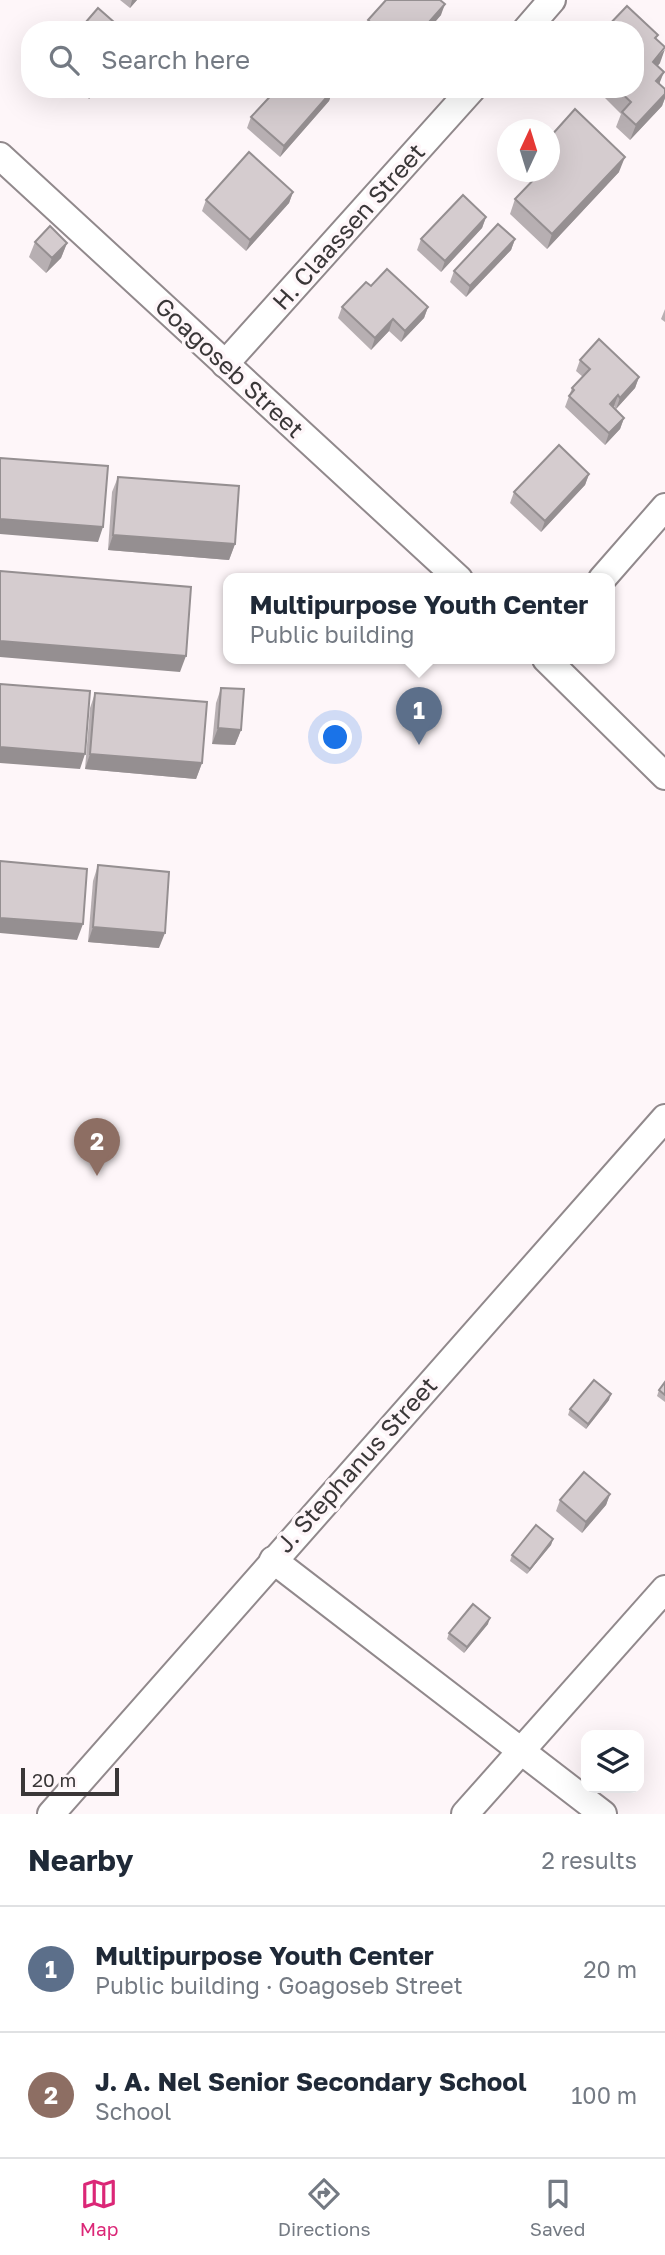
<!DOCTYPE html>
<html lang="en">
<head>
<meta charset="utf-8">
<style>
	:root { --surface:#fff; --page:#f6f6f7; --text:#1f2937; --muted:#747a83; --line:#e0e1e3; --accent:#db2777 }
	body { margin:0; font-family:"Golos Text",sans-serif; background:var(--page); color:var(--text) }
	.controls { position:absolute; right:21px; bottom:21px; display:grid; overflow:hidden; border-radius:14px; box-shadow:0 7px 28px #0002 }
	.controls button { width:63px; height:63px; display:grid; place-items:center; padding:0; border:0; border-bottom:2px solid var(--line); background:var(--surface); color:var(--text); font:35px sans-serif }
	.compass { position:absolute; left:497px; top:119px; width:63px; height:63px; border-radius:50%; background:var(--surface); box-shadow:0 7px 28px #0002; rotate:4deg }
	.scale { position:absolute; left:21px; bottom:18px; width:98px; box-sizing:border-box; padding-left:7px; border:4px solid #3a3738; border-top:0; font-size:19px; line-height:24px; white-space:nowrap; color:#3a3738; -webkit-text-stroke:5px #fef6f9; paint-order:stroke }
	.you { position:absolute; left:336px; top:738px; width:24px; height:24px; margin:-18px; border:5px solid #fff; border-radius:50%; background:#1a73e8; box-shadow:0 0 0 10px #1a73e833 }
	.badge { display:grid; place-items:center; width:46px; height:46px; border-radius:50%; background:var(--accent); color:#fff; font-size:23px; font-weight:700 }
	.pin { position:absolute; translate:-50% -58px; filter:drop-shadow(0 2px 4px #0008) }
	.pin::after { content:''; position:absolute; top:37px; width:24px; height:21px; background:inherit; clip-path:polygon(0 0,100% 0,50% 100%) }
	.popup { position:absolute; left:223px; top:573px; width:392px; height:91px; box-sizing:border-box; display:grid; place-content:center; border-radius:14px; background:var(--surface); filter:drop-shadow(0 2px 5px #0005); font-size:23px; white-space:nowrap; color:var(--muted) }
	.popup b { font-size:26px; color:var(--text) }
	.popup::after { content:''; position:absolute; left:50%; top:100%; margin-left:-14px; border:14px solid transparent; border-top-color:var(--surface) }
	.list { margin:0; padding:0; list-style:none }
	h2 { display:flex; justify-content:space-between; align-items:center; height:91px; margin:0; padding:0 28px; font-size:30px }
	h2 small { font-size:23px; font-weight:400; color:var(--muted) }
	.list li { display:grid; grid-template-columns:46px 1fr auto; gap:21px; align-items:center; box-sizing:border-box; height:126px; padding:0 28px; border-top:2px solid var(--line) }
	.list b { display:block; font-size:26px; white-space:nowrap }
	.list p { margin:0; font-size:23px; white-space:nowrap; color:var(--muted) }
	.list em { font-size:23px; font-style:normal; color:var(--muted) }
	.icon { flex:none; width:38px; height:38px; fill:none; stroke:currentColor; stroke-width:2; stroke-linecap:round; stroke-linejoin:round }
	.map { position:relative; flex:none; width:665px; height:1814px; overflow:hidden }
	.search { position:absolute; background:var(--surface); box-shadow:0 7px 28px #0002; left:21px; right:21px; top:21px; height:77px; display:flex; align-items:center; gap:18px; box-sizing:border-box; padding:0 24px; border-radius:28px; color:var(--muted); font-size:26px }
	.sheet { height:343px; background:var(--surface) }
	nav { display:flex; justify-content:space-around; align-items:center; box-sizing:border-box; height:98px; border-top:2px solid var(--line); background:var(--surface); font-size:19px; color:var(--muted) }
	nav a { display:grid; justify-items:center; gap:4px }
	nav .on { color:var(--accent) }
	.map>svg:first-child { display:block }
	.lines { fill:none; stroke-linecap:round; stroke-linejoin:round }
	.street-casing { stroke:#91898c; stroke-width:30 }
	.street { stroke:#fff; stroke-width:26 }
	.wall { fill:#b7afb2 }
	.shaded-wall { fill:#958f91 }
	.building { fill:#d5cccf; stroke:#958f91; stroke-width:2 }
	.labels { text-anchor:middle; stroke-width:7; stroke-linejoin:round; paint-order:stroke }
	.street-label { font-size:24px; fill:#3a3738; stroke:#fef6f9 }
</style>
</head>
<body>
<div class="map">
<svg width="665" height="1814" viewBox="0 0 665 1814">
	<rect width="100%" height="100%" fill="#fef6f9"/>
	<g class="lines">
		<defs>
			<g id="street">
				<path d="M526,30l26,-30"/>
				<path d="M0,156l459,423"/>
				<path d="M225,364l247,-275"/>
				<path d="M602,579l63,-72"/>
				<path d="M546,659l119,117"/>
				<path d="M273,1560l330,254"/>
				<path d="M51,1814l614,-696"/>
				<path d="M465,1814l200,-225"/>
			</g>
		</defs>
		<use href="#street" class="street-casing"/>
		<use href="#street" class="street"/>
	</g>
	<g class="wall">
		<path d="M120,0h17l-7,8z"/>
		<path d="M441,15l-13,15h-63l3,-10z"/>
		<path d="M658,35l-2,4 4,24 -2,3 2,18 5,5v9l-3,8 -32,34 -14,-13 5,-13 -25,-25h39z"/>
		<path d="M78,89h20l-9,10z"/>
		<path d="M333,90l-4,11 -49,56 -33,-29 4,-11z"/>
		<path d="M550,137l69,35 -72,77 -37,-35 5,-15 25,-27h10z"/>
		<path d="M293,192l-4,11 -43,48 -44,-40 4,-11z"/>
		<path d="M486,217l-4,11 -41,44 -24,-22 4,-11z"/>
		<path d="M515,239l-4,11 -45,47 -16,-15 4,-11z"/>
		<path d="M35,242l32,1 -6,15 -15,15 -17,-16z"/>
		<path d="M371,286l57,21 -4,11 -23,24 -12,-11 -18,19 -33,-32 4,-11z"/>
		<path d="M665,309v13l-4,-3z"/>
		<path d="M580,360l59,17 -4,11 -19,21 -2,-3 -1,1 11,11 -4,11 -15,16 -40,-38 7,-19 11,-11 -7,-6z"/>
		<path d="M589,474l-4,11 -44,47 -31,-29 4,-11z"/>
		<path d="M118,477l117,67 -6,16 -121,-10 4,-58z"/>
		<path d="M221,688l20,42 -6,15 -23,-1 4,-41z"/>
		<path d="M95,693l107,70 -6,16 -111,-10 5,-61z"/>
		<path d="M98,865l61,83 -71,-6 5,-61z"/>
		<path d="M665,1382v20l-8,-6 2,-6z"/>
		<path d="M609,1400l-23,29 -18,-14 2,-6z"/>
		<path d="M610,1494l-4,11 -24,28 -26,-22 4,-11z"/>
		<path d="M553,1539l-2,6 -24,29 -17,-13 2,-6z"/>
		<path d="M488,1624l-24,29 -17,-14 2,-6z"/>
	</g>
	<g class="shaded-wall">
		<path d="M132,0h5l-7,8z"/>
		<path d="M445,4l-4,11 -13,15h-6z"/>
		<path d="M665,49l-5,14 -13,14 6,-15z"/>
		<path d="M664,72l-6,15 -2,-6z"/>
		<path d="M92,89h6l-9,10z"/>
		<path d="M333,90l-4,11 -49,56 4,-11z"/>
		<path d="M665,94v4l-3,8 -32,34 6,-15z"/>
		<path d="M625,157l-6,15 -72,77 5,-15z"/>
		<path d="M293,192l-4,11 -43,48 4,-11z"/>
		<path d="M486,217l-4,11 -41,44 4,-11z"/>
		<path d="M515,239l-4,11 -45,47 4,-11z"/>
		<path d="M67,243l-6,15 -15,15 6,-15z"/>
		<path d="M428,307l-4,11 -23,24 4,-11z"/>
		<path d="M393,319l-4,12 -18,19 4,-12z"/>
		<path d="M639,377l-4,11 -19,21 4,-11z"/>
		<path d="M618,395l-4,11 -8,9 4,-11z"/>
		<path d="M624,418l-4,11 -15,16 4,-12z"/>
		<path d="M589,474l-4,11 -44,47 4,-11z"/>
		<path d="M0,519l103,8 -5,15 -98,-8z"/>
		<path d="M113,535l122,9 -6,16 -121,-10z"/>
		<path d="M0,641l186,15 -6,16 -180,-15z"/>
		<path d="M218,728l23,2 -6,15 -23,-1z"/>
		<path d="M0,747l85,7 -5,15 -80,-6z"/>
		<path d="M90,754l112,9 -6,16 -111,-10z"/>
		<path d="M0,918l83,6 -6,16 -77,-7z"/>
		<path d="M93,927l72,6 -6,15 -71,-6z"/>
		<path d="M611,1394l-2,6 -23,29 2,-5z"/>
		<path d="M610,1494l-4,11 -24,28 4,-11z"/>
		<path d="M553,1539l-2,6 -24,29 3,-5z"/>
		<path d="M490,1618l-2,6 -24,29 3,-6z"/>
	</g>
	<g class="building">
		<path d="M386,0h54l5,4 -23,26h-43l-11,-10z"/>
		<path d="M627,6l31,29 -3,3 10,9 -12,15 11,10 -8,9 9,8v5l-29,31 -14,-13 9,-10 -14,-13h18v-59h-31z"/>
		<path d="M98,8l25,22h-44z"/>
		<path d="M277,89h55l1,1 -49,56 -33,-29z"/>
		<path d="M575,109l50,48 -73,77 -37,-35 26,-27h9v-10l1,-1 -1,-1v-23z"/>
		<path d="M249,152l44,40 -43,48 -44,-40z"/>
		<path d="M463,195l23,22 -41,44 -24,-22z"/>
		<path d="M498,224l17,15 -45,47 -16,-15z"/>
		<path d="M50,226l17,17 -15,15 -17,-16z"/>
		<path d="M387,269l41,38 -23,24 -12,-12 -18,19 -33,-31 24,-25 5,4z"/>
		<path d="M599,339l40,38 -19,21 -2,-3 -8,9 14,14 -15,15 -40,-37 5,-6 -2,-2 18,-19 -10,-9z"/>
		<path d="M559,445l30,29 -44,47 -31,-29z"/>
		<path d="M0,458l108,8 -5,61 -103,-8z"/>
		<path d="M118,477l121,9 -4,58 -122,-9z"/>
		<path d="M0,571l191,16 -5,69 -186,-15z"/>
		<path d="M0,684l90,7 -5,63 -85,-7z"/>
		<path d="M221,688l23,1 -3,41 -23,-2z"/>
		<path d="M95,693l112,9 -5,61 -112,-9z"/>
		<path d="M0,861l87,8 -4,55 -83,-6z"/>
		<path d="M98,865l71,7 -4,61 -72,-6z"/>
		<path d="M594,1380l17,14 -23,30 -18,-15z"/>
		<path d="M665,1382v13l-6,-5z"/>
		<path d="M584,1472l26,22 -24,28 -26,-22z"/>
		<path d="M536,1525l17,14 -23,30 -18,-14z"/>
		<path d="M473,1604l17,14 -23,29 -18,-14z"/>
	</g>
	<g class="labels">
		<g class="street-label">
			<text transform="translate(349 227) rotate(-48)" y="8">H. Claassen Street</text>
			<text transform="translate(229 368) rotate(43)" y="8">Goagoseb Street</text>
			<text transform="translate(357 1465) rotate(-48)" y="8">J. Stephanus Street</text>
		</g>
	</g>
</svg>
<div class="controls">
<button><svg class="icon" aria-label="layers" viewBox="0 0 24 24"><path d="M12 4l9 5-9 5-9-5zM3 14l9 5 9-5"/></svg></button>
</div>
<svg class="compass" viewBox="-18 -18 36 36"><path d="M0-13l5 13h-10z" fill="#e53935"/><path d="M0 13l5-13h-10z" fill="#747a83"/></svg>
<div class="scale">20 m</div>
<div class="you"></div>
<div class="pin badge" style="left:419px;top:745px;background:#5c6f8a">1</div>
<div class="popup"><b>Multipurpose Youth Center</b>Public building</div>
<div class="pin badge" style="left:97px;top:1176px;background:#8d6e63">2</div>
<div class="search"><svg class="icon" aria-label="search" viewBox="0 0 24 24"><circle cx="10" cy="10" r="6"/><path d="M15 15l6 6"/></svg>Search here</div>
</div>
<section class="sheet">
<h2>Nearby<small>2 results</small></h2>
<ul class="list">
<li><span class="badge" style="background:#5c6f8a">1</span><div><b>Multipurpose Youth Center</b><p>Public building · Goagoseb Street</p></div><em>20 m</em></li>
<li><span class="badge" style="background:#8d6e63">2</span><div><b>J. A. Nel Senior Secondary School</b><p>School</p></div><em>100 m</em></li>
</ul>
</section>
<nav>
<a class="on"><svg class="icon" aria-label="map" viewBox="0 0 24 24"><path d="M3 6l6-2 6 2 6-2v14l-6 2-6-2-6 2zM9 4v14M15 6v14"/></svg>Map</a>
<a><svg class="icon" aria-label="directions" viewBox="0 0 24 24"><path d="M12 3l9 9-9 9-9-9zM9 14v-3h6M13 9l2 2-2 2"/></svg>Directions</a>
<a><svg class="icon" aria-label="saved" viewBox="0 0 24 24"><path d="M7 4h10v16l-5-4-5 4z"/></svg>Saved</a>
</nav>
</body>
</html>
